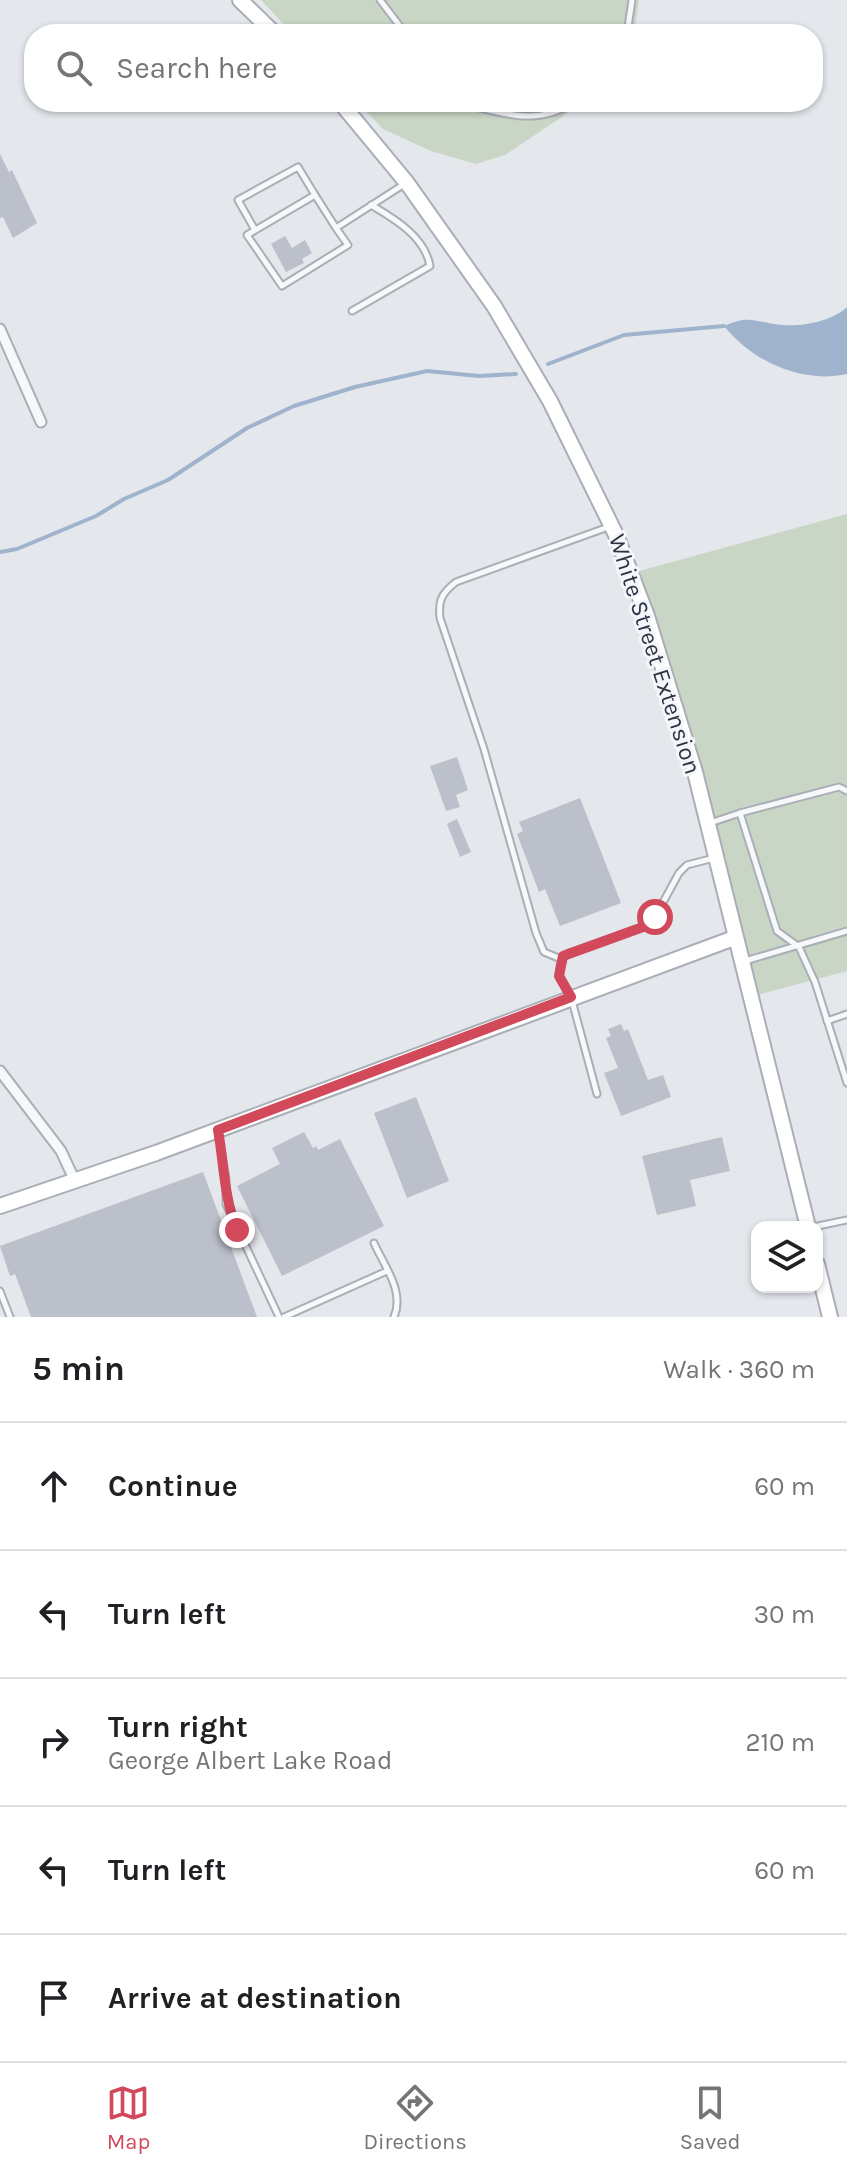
<!DOCTYPE html>
<html lang="en">
<head>
<meta charset="utf-8">
<style>
	:root { --surface:#fff; --page:#f2f2f2; --text:#202124; --muted:#757577; --line:#e0e0e0; --accent:#d1495b }
	body { margin:0; font-family:Karla,sans-serif; background:var(--page); color:var(--text) }
	.controls { position:absolute; right:24px; bottom:24px; display:grid; overflow:hidden; border-radius:16px; box-shadow:0 2px 6px #0004 }
	.controls button { width:72px; height:72px; display:grid; place-items:center; padding:0; border:0; border-bottom:2px solid var(--line); background:var(--surface); color:var(--text); font:40px sans-serif }
	.stop { position:absolute; width:24px; height:24px; margin:-18px; border:6px solid #d1495b; border-radius:50%; background:#fff }
	.stop.end { background:#d1495b; border-color:#fff; box-shadow:0 2px 8px #0008 }
	.list { margin:0; padding:0; list-style:none }
	h2 { display:flex; justify-content:space-between; align-items:center; height:104px; margin:0; padding:0 32px; font-size:34px }
	h2 small { font-size:26px; font-weight:400; color:var(--muted) }
	.list li { display:grid; grid-template-columns:52px 1fr auto; gap:24px; align-items:center; box-sizing:border-box; height:128px; padding:0 32px; border-top:2px solid var(--line) }
	.list b { display:block; font-size:30px; white-space:nowrap }
	.list p { margin:0; font-size:26px; white-space:nowrap; color:var(--muted) }
	.list em { font-size:26px; font-style:normal; color:var(--muted) }
	.icon { flex:none; width:44px; height:44px; fill:none; stroke:currentColor; stroke-width:2; stroke-linecap:round; stroke-linejoin:round }
	.map { position:relative; flex:none; width:847px; height:1317px; overflow:hidden }
	.search { position:absolute; background:var(--surface); box-shadow:0 2px 6px #0004; left:24px; right:24px; top:24px; height:88px; display:flex; align-items:center; gap:20px; box-sizing:border-box; padding:0 28px; border-radius:32px; color:var(--muted); font-size:30px }
	.sheet { height:744px; background:var(--surface) }
	nav { display:flex; justify-content:space-around; align-items:center; box-sizing:border-box; height:112px; border-top:2px solid var(--line); background:var(--surface); font-size:22px; color:var(--muted) }
	nav a { display:grid; justify-items:center; gap:4px }
	nav .on { color:var(--accent) }
	.map>svg:first-child { display:block }
	.green { fill:#c9d6c5 }
	.water { fill:#9fb4cc }
	.lines { fill:none; stroke-linecap:round; stroke-linejoin:round }
	.stream { stroke:#9fb4cc; stroke-width:4 }
	.building { fill:#bbc0ca }
	.lane-casing { stroke:#a9aeb7; stroke-width:9 }
	.street-casing { stroke:#a9aeb7; stroke-width:13 }
	.secondary-casing { stroke:#a9aeb7; stroke-width:18 }
	.lane { stroke:#f7f8fa; stroke-width:5 }
	.street { stroke:#f7f8fa; stroke-width:9 }
	.secondary { stroke:#fff; stroke-width:14 }
	.route { stroke:#d1495b; stroke-width:10 }
	.labels { text-anchor:middle; stroke-width:6; stroke-linejoin:round; paint-order:stroke }
	.street-label { font-size:24px; fill:#2b3445; stroke:#f4f6f9 }
</style>
</head>
<body>
<div class="map">
<svg width="847" height="1317" viewBox="0 0 847 1317">
	<rect width="100%" height="100%" fill="#e4e7ec"/>
	<g class="green">
		<path d="M261,0h378l-5,34h-341z"/>
		<path d="M357,102h227l-79,53 -29,9 -45,-13 -48,-22z"/>
		<path d="M847,514v457l-97,26 -118,-424z"/>
	</g>
	<path class="water" d="M847,307v67c-45,10 -94,-12 -123,-48 23,-10 27,-6 50,-2 22,4 56,-1 73,-17z"/>
	<g class="lines">
		<g class="stream">
			<path d="M548,364l76,-29 100,-9"/>
			<path d="M0,552l17,-3 79,-33 28,-17 44,-19 79,-52 47,-22 61,-19 72,-16 52,5 37,-2"/>
		</g>
	</g>
	<g class="building">
		<path d="M0,154l9,18 3,-2 25,53 -24,15 -10,-21 -3,1z"/>
		<path d="M285,236l7,12 13,-8 7,13 -10,6 2,4 -18,9 -15,-28z"/>
		<path d="M457,757l11,33 -12,5 4,12 -14,4 -16,-45z"/>
		<path d="M580,798l41,105 -61,23 -15,-37 -6,3 -22,-58 6,-3 -4,-9z"/>
		<path d="M457,819l14,33 -11,5 -13,-33z"/>
		<path d="M621,1024l3,7 4,-2 20,51 15,-5 8,22 -50,19 -17,-43 14,-5 -12,-30 5,-2 -3,-7z"/>
		<path d="M416,1097l33,84 -42,17 -33,-85z"/>
		<path d="M304,1132l9,16 3,-2 2,4 22,-11 44,87 -102,50 -45,-90 43,-22 -8,-16z"/>
		<path d="M722,1137l8,34 -40,9 6,26 -39,9 -15,-59z"/>
		<path d="M203,1172l54,145h-226l-16,-43 -5,2 -10,-30z"/>
	</g>
	<g class="lines">
		<defs>
			<g id="lane">
				<path d="M380,0l26,34"/>
				<path d="M627,34l5,-34"/>
				<path d="M466,102l5,4c37,9 69,19 103,-4"/>
				<path d="M336,228l12,17 -66,41 -35,-51 68,-40 21,33 70,-45"/>
				<path d="M255,230l-17,-30 60,-33 17,28"/>
				<path d="M352,311l78,-45c-5,-29 -35,-47 -59,-61"/>
				<path d="M740,813l99,-26 8,4"/>
				<path d="M710,823l30,-10 37,118 22,16 16,35 32,101"/>
				<path d="M561,959l-17,-7 -8,-19 -52,-184 -44,-131c-2,-18 2,-25 16,-36l155,-56"/>
				<path d="M745,961l102,-30"/>
				<path d="M827,1021l20,-7"/>
				<path d="M597,1094l-26,-97 -12,-21 2,-17 8,-6 74,-26 12,-10 24,-44 8,-8 27,-7"/>
				<path d="M218,1130l8,49v25l53,113"/>
				<path d="M813,1227l34,-7"/>
				<path d="M374,1243c10,23 31,48 20,74"/>
				<path d="M0,1291l10,26"/>
				<path d="M284,1317l103,-46"/>
			</g>
			<g id="street">
				<path d="M0,329l41,93"/>
				<path d="M0,1071l61,80 14,30"/>
			</g>
			<g id="secondary">
				<path d="M240,0l35,34"/>
				<path d="M340,102l67,81 87,123 56,95 66,134 31,81 48,156 113,455"/>
				<path d="M0,1206l156,-53 578,-215"/>
				<path d="M817,1264l13,53"/>
			</g>
		</defs>
		<use href="#lane" class="lane-casing"/>
		<use href="#street" class="street-casing"/>
		<use href="#secondary" class="secondary-casing"/>
		<use href="#lane" class="lane"/>
		<use href="#street" class="street"/>
		<use href="#secondary" class="secondary"/>
	</g>
	<g class="lines">
		<path class="route" d="M237,1230c-13,-32 -13,-66 -19,-100l353,-133 -12,-21 4,-20 80,-29 12,-10"/>
	</g>
	<g class="labels">
		<g class="street-label">
			<text transform="translate(655 654) rotate(72)" y="8">White Street Extension</text>
		</g>
	</g>
</svg>
<div class="controls">
<button><svg class="icon" aria-label="layers" viewBox="0 0 24 24"><path d="M12 4l9 5-9 5-9-5zM3 14l9 5 9-5"/></svg></button>
</div>
<div class="stop" style="left:655px;top:917px"></div>
<div class="stop end" style="left:237px;top:1230px"></div>
<div class="search"><svg class="icon" aria-label="search" viewBox="0 0 24 24"><circle cx="10" cy="10" r="6"/><path d="M15 15l6 6"/></svg>Search here</div>
</div>
<section class="sheet">
<h2>5 min<small>Walk · 360 m</small></h2>
<ul class="list">
<li><svg class="icon" aria-label="ahead" viewBox="0 0 24 24"><path d="M12 20V5M6 11l6-6 6 6"/></svg><div><b>Continue</b></div><em>60 m</em></li>
<li><svg class="icon" aria-label="left" viewBox="0 0 24 24"><path d="M17 20v-9H6M10 6l-5 5 5 5"/></svg><div><b>Turn left</b></div><em>30 m</em></li>
<li><svg class="icon" aria-label="right" viewBox="0 0 24 24"><path d="M7 20v-9h11M14 6l5 5-5 5"/></svg><div><b>Turn right</b><p>George Albert Lake Road</p></div><em>210 m</em></li>
<li><svg class="icon" aria-label="left" viewBox="0 0 24 24"><path d="M17 20v-9H6M10 6l-5 5 5 5"/></svg><div><b>Turn left</b></div><em>60 m</em></li>
<li><svg class="icon" aria-label="arrive" viewBox="0 0 24 24"><path d="M6 21V4h12l-3 4 3 4H6"/></svg><div><b>Arrive at destination</b></div></li>
</ul>
</section>
<nav>
<a class="on"><svg class="icon" aria-label="map" viewBox="0 0 24 24"><path d="M3 6l6-2 6 2 6-2v14l-6 2-6-2-6 2zM9 4v14M15 6v14"/></svg>Map</a>
<a><svg class="icon" aria-label="directions" viewBox="0 0 24 24"><path d="M12 3l9 9-9 9-9-9zM9 14v-3h6M13 9l2 2-2 2"/></svg>Directions</a>
<a><svg class="icon" aria-label="saved" viewBox="0 0 24 24"><path d="M7 4h10v16l-5-4-5 4z"/></svg>Saved</a>
</nav>
</body>
</html>
